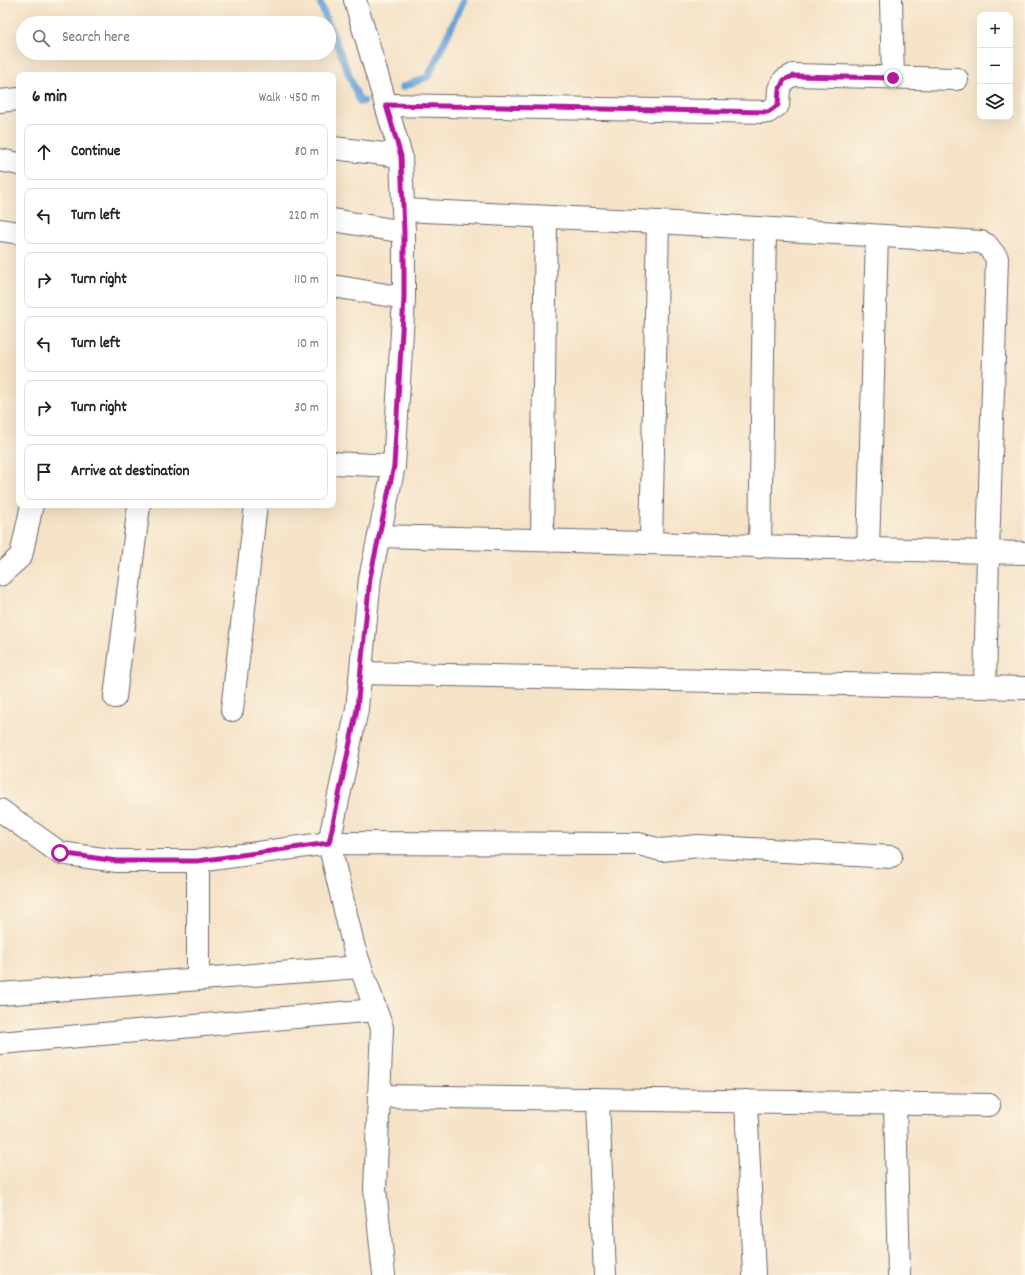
<!DOCTYPE html>
<html lang="en">
<head>
<meta charset="utf-8">
<style>
	:root { --surface:#fff; --page:#f2f2f2; --text:#222; --muted:#767676; --line:#e0e0e0 }
	body { margin:0; font-family:Dekko,sans-serif; background:var(--page); color:var(--text) }
	.controls { position:absolute; right:12px; top:12px; display:grid; overflow:hidden; border-radius:8px; box-shadow:0 4px 16px #0002 }
	.controls button { width:36px; height:36px; display:grid; place-items:center; padding:0; border:0; border-bottom:1px solid var(--line); background:var(--surface); color:var(--text); font:20px sans-serif }
	.stop { position:absolute; width:12px; height:12px; margin:-9px; border:3px solid #b5179e; border-radius:50%; background:#fff }
	.stop.end { background:#b5179e; border-color:#fff; box-shadow:0 1px 4px #0008 }
	.list { margin:0; padding:0; list-style:none }
	h2 { display:flex; justify-content:space-between; align-items:center; height:52px; margin:0; padding:0 16px; font-size:17px }
	h2 small { font-size:13px; font-weight:400; color:var(--muted) }
	.list li { display:grid; grid-template-columns:26px 1fr auto; gap:12px; align-items:center; box-sizing:border-box; height:56px; margin:0 8px 8px; padding:0 8px; border:1px solid var(--line); border-radius:8px }
	.list b { display:block; font-size:15px; white-space:nowrap }
	.list em { font-size:13px; font-style:normal; color:var(--muted) }
	.icon { flex:none; width:22px; height:22px; fill:none; stroke:currentColor; stroke-width:2; stroke-linecap:round; stroke-linejoin:round }
	.map { position:relative; flex:none; width:1025px; height:1275px; overflow:hidden }
	.search { position:absolute; background:var(--surface); box-shadow:0 4px 16px #0002; left:16px; top:16px; width:320px; height:44px; display:flex; align-items:center; gap:10px; box-sizing:border-box; padding:0 14px; border-radius:22px; color:var(--muted); font-size:15px }
	.panel { position:absolute; background:var(--surface); box-shadow:0 4px 16px #0002; left:16px; top:72px; width:320px; height:436px; border-radius:8px }
	.map>svg:first-child { display:block }
	.lines { fill:none; stroke-linecap:round; stroke-linejoin:round }
	.stream { stroke:#64a0d4; stroke-width:7 }
	.minor-casing { stroke:#6c666c; stroke-width:24 }
	.tertiary-casing { stroke:#6c666c; stroke-width:24 }
	.minor { stroke:#fff; stroke-width:22 }
	.tertiary { stroke:#fff; stroke-width:22 }
	.route { stroke:#b5179e; stroke-width:5 }
</style>
</head>
<body>
<div class="map">
<svg width="1025" height="1275" viewBox="0 0 1025 1275">
	<rect width="100%" height="100%" fill="#fcf5e5"/>
	<filter id="ink" filterUnits="userSpaceOnUse"><feTurbulence type="fractalNoise" baseFrequency=".025" numOctaves="2"/><feDisplacementMap in="SourceGraphic" scale="8" xChannelSelector="R" yChannelSelector="G"/><feConvolveMatrix kernelMatrix="1 2 1 2 8 2 1 2 1" color-interpolation-filters="sRGB"/></filter>
	<filter id="wash" filterUnits="userSpaceOnUse"><feTurbulence type="fractalNoise" baseFrequency=".012" numOctaves="4" result="noise"/><feDisplacementMap in="SourceGraphic" scale="16" xChannelSelector="R" yChannelSelector="G"/><feGaussianBlur stdDeviation="0.9" result="paint"/><feColorMatrix in="noise" values="0 0 0 0 0 0 0 0 0 0 0 0 0 0 0 0 0 1.4 0 .05"/><feComposite in="paint" operator="in"/></filter>
	<g filter="url(#wash)">
		<rect width="100%" height="100%" fill="#f5e3c8"/>
		<g class="lines">
			<g class="stream">
				<path d="M319,0l9,23"/>
				<path d="M329,25l31,77 4,-1"/>
				<path d="M402,87l26,-10 36,-77"/>
			</g>
		</g>
	</g>
	<g filter="url(#ink)">
		<g class="lines">
			<defs>
				<g id="minor">
					<path d="M891,0l2,78"/>
					<path d="M0,101l19,-2"/>
					<path d="M386,105l382,7 10,-7 1,-16 5,-9 9,-5 164,4"/>
					<path d="M333,148l68,8"/>
					<path d="M0,160l19,4"/>
					<path d="M333,220l71,12"/>
					<path d="M0,230l19,3"/>
					<path d="M333,286l71,12"/>
					<path d="M333,463l61,3"/>
					<path d="M379,536l609,16 9,-294 -10,-13 -6,-3 -323,-20 -255,-12"/>
					<path d="M542,540l4,-323"/>
					<path d="M651,543l7,-321"/>
					<path d="M760,547l5,-318"/>
					<path d="M868,550l9,-314"/>
					<path d="M0,575l21,-19 11,-51"/>
					<path d="M361,673l664,15"/>
					<path d="M985,687l3,-135 37,1"/>
					<path d="M115,697l24,-192"/>
					<path d="M232,710l24,-205"/>
					<path d="M0,810l60,43 57,8h81l131,-18 310,1 22,6 37,-4 193,11"/>
					<path d="M198,861v118"/>
					<path d="M0,994l360,-27"/>
					<path d="M0,1043l375,-33"/>
					<path d="M379,1096l610,9"/>
					<path d="M598,1099l7,176"/>
					<path d="M746,1101l8,174"/>
					<path d="M895,1103l4,172"/>
				</g>
				<path id="tertiary" d="M355,0l46,156 3,76v66l-10,168 -24,112 -13,131 -28,134 25,105 28,80 -7,161 9,86"/>
			</defs>
			<use href="#minor" class="minor-casing"/>
			<use href="#tertiary" class="tertiary-casing"/>
			<use href="#minor" class="minor"/>
			<use href="#tertiary" class="tertiary"/>
		</g>
	</g>
	<g class="lines" filter="url(#ink)">
		<path class="route" d="M60,853l57,8h81l131,-18 28,-134 13,-131 24,-112 10,-168v-66l-3,-76 -15,-51 382,7 10,-7 1,-15 5,-10 9,-4 100,2"/>
	</g>
</svg>
<div class="controls">
<button>+</button>
<button>−</button>
<button><svg class="icon" aria-label="layers" viewBox="0 0 24 24"><path d="M12 4l9 5-9 5-9-5zM3 14l9 5 9-5"/></svg></button>
</div>
<div class="stop" style="left:60px;top:853px"></div>
<div class="stop end" style="left:893px;top:78px"></div>
<div class="search"><svg class="icon" aria-label="search" viewBox="0 0 24 24"><circle cx="10" cy="10" r="6"/><path d="M15 15l6 6"/></svg>Search here</div>
<section class="panel">
<h2>6 min<small>Walk · 450 m</small></h2>
<ul class="list">
<li><svg class="icon" aria-label="ahead" viewBox="0 0 24 24"><path d="M12 20V5M6 11l6-6 6 6"/></svg><div><b>Continue</b></div><em>80 m</em></li>
<li><svg class="icon" aria-label="left" viewBox="0 0 24 24"><path d="M17 20v-9H6M10 6l-5 5 5 5"/></svg><div><b>Turn left</b></div><em>220 m</em></li>
<li><svg class="icon" aria-label="right" viewBox="0 0 24 24"><path d="M7 20v-9h11M14 6l5 5-5 5"/></svg><div><b>Turn right</b></div><em>110 m</em></li>
<li><svg class="icon" aria-label="left" viewBox="0 0 24 24"><path d="M17 20v-9H6M10 6l-5 5 5 5"/></svg><div><b>Turn left</b></div><em>10 m</em></li>
<li><svg class="icon" aria-label="right" viewBox="0 0 24 24"><path d="M7 20v-9h11M14 6l5 5-5 5"/></svg><div><b>Turn right</b></div><em>30 m</em></li>
<li><svg class="icon" aria-label="arrive" viewBox="0 0 24 24"><path d="M6 21V4h12l-3 4 3 4H6"/></svg><div><b>Arrive at destination</b></div></li>
</ul>
</section>
</div>
</body>
</html>
